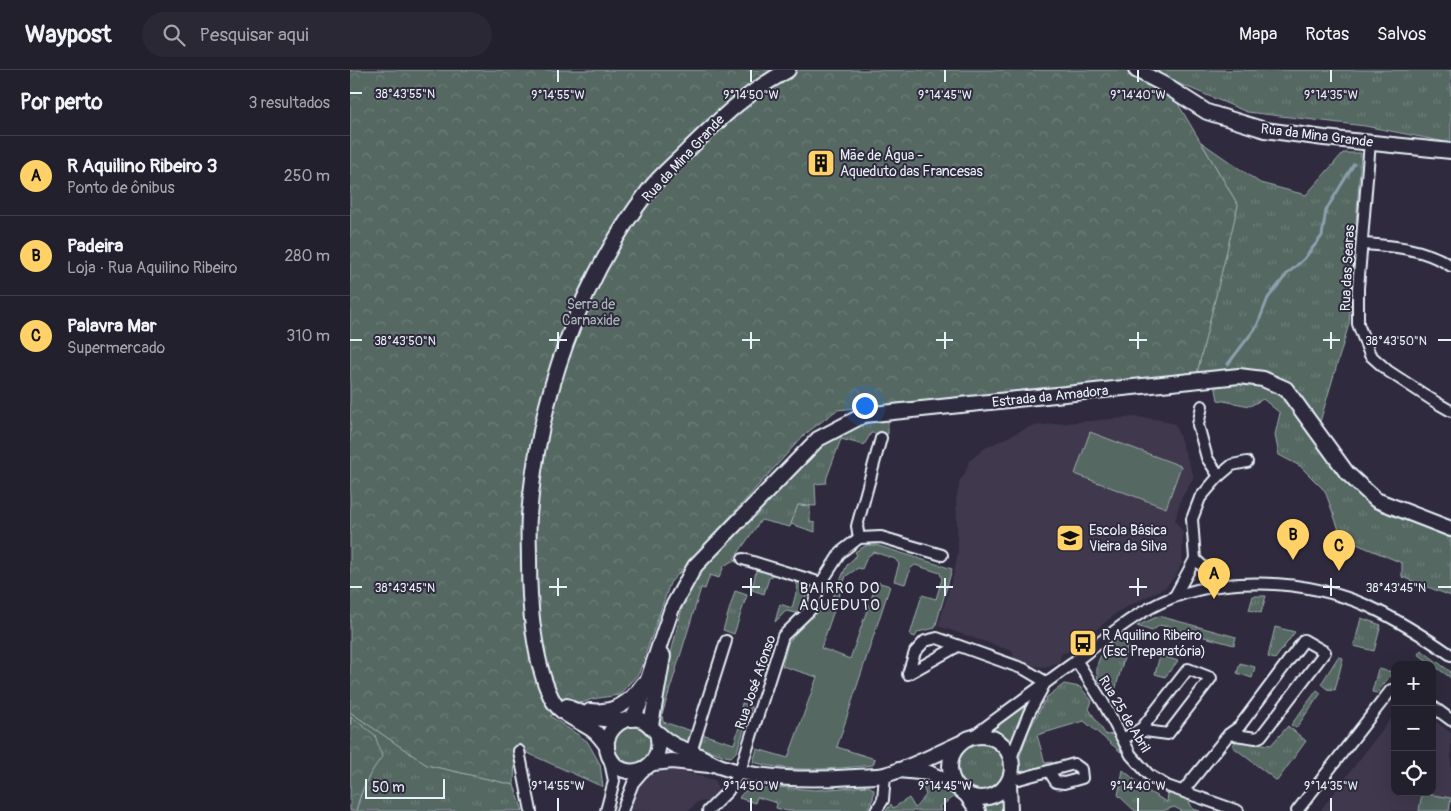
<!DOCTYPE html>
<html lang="pt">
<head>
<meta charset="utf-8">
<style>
	:root { --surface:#23202e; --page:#2b2836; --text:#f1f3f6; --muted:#a3a3aa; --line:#403e4a; --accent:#ffd166 }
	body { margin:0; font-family:Pangolin,sans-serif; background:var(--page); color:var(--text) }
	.controls { position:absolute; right:15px; bottom:15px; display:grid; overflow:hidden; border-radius:10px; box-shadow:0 5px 20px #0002 }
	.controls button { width:45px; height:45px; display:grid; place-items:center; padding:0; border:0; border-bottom:1px solid var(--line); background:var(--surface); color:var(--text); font:25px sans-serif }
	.scale { position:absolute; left:15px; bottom:12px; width:80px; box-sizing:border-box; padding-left:5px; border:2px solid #e8f1f8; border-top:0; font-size:14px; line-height:18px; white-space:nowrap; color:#e8f1f8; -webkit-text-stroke:4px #2f2a3d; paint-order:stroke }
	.you { position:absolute; left:514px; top:335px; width:18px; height:18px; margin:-12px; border:4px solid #fff; border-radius:50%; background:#1a73e8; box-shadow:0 0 0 8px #1a73e833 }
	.badge { display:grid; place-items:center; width:32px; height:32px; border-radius:50%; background:var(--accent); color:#111; font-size:16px; font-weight:700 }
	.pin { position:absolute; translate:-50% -41px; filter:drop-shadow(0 1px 2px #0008) }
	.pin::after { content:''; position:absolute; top:26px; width:18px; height:15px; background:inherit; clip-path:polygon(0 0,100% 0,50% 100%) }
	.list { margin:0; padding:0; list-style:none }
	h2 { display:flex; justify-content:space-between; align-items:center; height:65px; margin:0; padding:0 20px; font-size:21px }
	h2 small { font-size:16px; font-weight:400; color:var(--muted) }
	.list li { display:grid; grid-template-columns:32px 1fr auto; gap:15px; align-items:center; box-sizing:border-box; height:80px; padding:0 20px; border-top:1px solid var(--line) }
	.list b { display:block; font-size:19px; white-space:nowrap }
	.list p { margin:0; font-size:16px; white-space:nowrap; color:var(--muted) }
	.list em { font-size:16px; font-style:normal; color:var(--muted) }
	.icon { flex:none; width:28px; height:28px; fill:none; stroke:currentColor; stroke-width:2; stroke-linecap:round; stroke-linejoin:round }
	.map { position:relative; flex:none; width:1101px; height:741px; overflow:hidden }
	header { display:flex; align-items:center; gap:30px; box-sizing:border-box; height:70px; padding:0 25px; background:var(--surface); border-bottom:1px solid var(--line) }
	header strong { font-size:24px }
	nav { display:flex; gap:28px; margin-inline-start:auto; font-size:18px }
	.search { width:350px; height:45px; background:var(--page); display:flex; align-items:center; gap:12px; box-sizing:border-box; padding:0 18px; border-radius:28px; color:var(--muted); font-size:19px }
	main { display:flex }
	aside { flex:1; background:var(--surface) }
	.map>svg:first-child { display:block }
	.built { fill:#3f384e }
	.grass { fill:url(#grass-tufts); stroke:#9eacad }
	.forest { fill:url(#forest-crowns); stroke:#9eacad }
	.park { fill:#546862; stroke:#9eacad }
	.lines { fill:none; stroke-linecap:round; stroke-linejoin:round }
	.stream { stroke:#8d9fac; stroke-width:3 }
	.street-casing { stroke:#e8f1f8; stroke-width:14 }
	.secondary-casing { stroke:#e8f1f8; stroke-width:18 }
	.street { stroke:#2f2a3d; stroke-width:10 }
	.secondary { stroke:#2f2a3d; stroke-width:14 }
	.ticks { fill:none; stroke:#e8f1f8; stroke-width:2 }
	.labels { text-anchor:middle; stroke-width:4; stroke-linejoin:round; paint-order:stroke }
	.street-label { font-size:14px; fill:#e8f1f8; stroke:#2f2a3d }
	.poi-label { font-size:14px; fill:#e8f1f8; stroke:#2f2a3d; text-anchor:start }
	.park-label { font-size:14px; fill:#adbabc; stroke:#2f2a3d }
	.neighbourhood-label { font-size:15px; letter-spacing:1px; fill:#e8f1f8; stroke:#2f2a3d }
	.ticks-label { font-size:12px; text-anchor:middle; fill:#e8f1f8; stroke:#2f2a3d; stroke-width:4; stroke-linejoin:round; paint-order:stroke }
</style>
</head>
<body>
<header>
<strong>Waypost</strong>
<div class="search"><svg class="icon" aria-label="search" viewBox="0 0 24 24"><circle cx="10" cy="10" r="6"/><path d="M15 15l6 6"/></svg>Pesquisar aqui</div>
<nav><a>Mapa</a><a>Rotas</a><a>Salvos</a></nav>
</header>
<main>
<aside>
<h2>Por perto<small>3 resultados</small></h2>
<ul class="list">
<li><span class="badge">A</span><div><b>R Aquilino Ribeiro 3</b><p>Ponto de ônibus</p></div><em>250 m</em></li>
<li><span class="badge">B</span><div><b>Padeira</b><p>Loja · Rua Aquilino Ribeiro</p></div><em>280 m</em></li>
<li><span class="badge">C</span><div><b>Palavra Mar</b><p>Supermercado</p></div><em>310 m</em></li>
</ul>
</aside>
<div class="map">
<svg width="1101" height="741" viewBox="0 0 1101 741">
	<defs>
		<pattern id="grass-tufts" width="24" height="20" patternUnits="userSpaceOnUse" patternTransform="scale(1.25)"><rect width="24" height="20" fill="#546862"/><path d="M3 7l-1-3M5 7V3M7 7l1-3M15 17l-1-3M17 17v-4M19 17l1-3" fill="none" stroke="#6d7e79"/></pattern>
		<pattern id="forest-crowns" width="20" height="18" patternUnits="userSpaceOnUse" patternTransform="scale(1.25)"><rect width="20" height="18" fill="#546862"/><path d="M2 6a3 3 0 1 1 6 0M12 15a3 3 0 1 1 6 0" fill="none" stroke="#6d7e79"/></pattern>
	</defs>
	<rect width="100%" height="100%" fill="#2f2a3d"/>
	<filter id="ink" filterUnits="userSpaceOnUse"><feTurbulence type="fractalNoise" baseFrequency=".02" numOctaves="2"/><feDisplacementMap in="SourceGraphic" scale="10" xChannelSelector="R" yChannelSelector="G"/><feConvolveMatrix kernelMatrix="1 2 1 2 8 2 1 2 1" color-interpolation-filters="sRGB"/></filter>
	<g filter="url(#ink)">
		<g class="built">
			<path d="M784,347l22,2 19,5 19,53 -13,22 -6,22 8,11 -1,31 -5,11 -11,13 -47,24 -50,41 -7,1 -3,9 -12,5 -12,-1 -21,-7 -2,-8 -74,-25 16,-53 4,-21 -2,-51 4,-21 5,-6 4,-13 16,-13 46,-22z"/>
			<path d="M1045,643v79h37v-74l19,15v78h-131z"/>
			<path d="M318,698l47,12 3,10 -10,11 -11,1 -8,9h-61l5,-16 12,-17z"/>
		</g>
		<g class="grass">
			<path d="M808,0h293v73l-86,-17 -118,-14 -86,-36z"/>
			<path d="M851,72l59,41 46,12 37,-42h18l-12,171 -32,108 58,72 76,31v61l-49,-19v-14l-60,-25 -17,-47 -25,-25 -21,-11 -4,-20 5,-22 -17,-14 -13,7 -32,-6 -4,-21 -17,-6 41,-168z"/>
			<path d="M538,346v18l-17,-1 -7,12 -23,-6 -14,38 -1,6 -11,1 1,22 -18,-1 -8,22 -29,-7 -27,39 70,24 4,6 -5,18 -7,6 -10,-2 -11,11 5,-18 12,4 6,-22 -3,-4 -21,-7 -5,3 -5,16 -12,-4 4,-19 -2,-4 -22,-6 -8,5 -5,12 -9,-3 -5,14 -4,-1 -39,127 1,7 71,22 10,-34 -3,-2 1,-5 9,3v2l-14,43 -6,6 -6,-1 -38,-13 -17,-9 -8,-6 -3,-11 7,-43 14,-58 5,-20 13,-23 122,-127 20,-14z"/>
			<path d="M385,521l12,4 -13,39 -11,-4z"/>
			<path d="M903,526h13l-5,17 -12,-3z"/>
			<path d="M809,546l77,21 -2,8 -74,-20 -8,6 -15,-5z"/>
			<path d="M1011,548l20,7 -7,26 -20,-5z"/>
			<path d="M925,557l20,5 -20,27 -7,-2z"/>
			<path d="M771,563l9,3 -15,55 -16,-9c-8,-22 8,-36 22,-49z"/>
			<path d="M1071,580l30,22v6l-33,-24z"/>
			<path d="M810,585l18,6 -13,16 -10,-3z"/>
			<path d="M988,587l5,1 -8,32 -8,-1 -6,-5z"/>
			<path d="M890,593l15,4 -3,11 -15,-5z"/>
			<path d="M1028,599l15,3 -16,21 -5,-1z"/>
			<path d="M714,614l16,3 12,14 -3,8 17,26 8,-1 8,19 -38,-32 -47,14 8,28 7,-1 2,6 -35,8 1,-20 9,-26 18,-33z"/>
			<path d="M967,620l4,3 -25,35 -5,-3z"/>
			<path d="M683,630l-22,48 -12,-13 -9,-3z"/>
			<path d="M0,642l77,53 87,20 9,26h-167c5,-21 13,-38 26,-54l-31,-40 -1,8z"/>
			<circle cx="282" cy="675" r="19"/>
			<path d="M938,656l18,15 -29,40 -45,-35 4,-5 35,4z"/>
			<circle cx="632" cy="696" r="27"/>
			<path d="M773,700l28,23 16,9 1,-9 2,-1 17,6 6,11 7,2h-18l-8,-4 -11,4h-28l-17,-16z"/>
			<path d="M571,711c14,1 24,6 33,16l-15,10 3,4h-56l5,-7 2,4 16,-10 6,10 11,-13z"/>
			<path d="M415,716l50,4 54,-4 5,4 -1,9 -7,12h-79l-11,-3 1,-5 -20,-6 -2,6 -16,-5c5,-10 16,-10 26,-12z"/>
			<path d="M654,724l2,17h-22l-5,-9 10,1z"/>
		</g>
		<g class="forest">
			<path d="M0,0h808l80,135 -41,168 -360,37 -33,25 -134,148 -31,90 -20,22 -27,4 -42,17 37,25 13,23 3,23 -78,-35 -10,1 -1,32 -87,-20 -77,-53z"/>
			<path d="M1,647l24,18 7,22c-13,16 -21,33 -26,54h-6z"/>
		</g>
		<g class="park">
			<path d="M740,362l91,34 -15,42 -91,-34z"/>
			<path d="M448,435l12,1v16l5,1v9l-24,-8z"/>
			<path d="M517,475h9l76,24 -17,59 -17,4 -3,5 -5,-2 12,-40 14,4 6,-20 -2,-6 -25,-8 -4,3 -6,16 -11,-3 5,-17 -4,-5 -21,-7 -7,5 -5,12 -4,-1 -12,8 -25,72 29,11 27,-77 13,4 -53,161 38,12 -2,6c-39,4 -81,8 -120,-3l4,-13 31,9 29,-81 -35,-11 6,-23 28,-36 13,-2 18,-40 10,-10 -2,-3z"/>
			<path d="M1072,723l29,5 -2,13h-30z"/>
		</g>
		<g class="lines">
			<path class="stream" d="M878,294l29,-38 11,-28 19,-24 17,-15 18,-23 4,-26 28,-46"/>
			<defs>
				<g id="street">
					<path d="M1020,72l-12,146v36l12,31 18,16 49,32 14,8"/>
					<path d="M1012,174c30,2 63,4 89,22"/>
					<path d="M852,336l-4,19 9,33 12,18"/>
					<path d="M509,468l-2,-12 24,-88"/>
					<path d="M393,489l78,24"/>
					<path d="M872,515l-27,-26 -3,-40 8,-21 19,-22 13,-11 15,-3"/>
					<path d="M825,526l20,-37"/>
					<path d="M608,576l-50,28 7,-22 10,-11 12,-3 87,31 22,13"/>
					<path d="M726,590l28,44 27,51 18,20 18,11 71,25"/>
					<path d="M1082,636l19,14"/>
					<path d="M622,667c35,-26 69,-51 104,-76 24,-18 47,-39 74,-53 63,-35 155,-30 220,-1 28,13 55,30 81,48"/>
					<path d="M773,669l19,-11 46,-59 23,9 -43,56 -23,-3 -3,-3"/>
					<path d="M169,681l12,60"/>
					<path d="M341,682l35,-111"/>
					<path d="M661,688l18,-45 15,-28"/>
					<path d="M661,706l8,3 55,-15 7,5 1,9 -18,5 -8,-1 -7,-11"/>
					<path d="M833,721l46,-57 10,-7 65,-87 21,12 -64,84 -5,2 -27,-4"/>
					<path d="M256,741l8,-30 -5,-24"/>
					<path d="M272,741l11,-28 12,-14"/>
					<path d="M358,741l20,-20 12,-20 43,-135 29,-28 9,-25 20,-31 18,-14 22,-1 61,18"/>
					<path d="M526,741l7,-11 2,-25"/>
					<path d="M947,741l94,-121h4"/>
				</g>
				<g id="secondary">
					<path d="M786,0l27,14 44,28 58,18 59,8 127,13"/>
					<path d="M217,636l2,2 26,10 27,3"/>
					<path d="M240,641c24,3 40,-8 53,-27"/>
					<path d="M282,649l7,-13 33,-98 23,-42 123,-127 46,-24 375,-39 24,3 23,10 61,84 29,27 75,29"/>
					<path d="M301,655l12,-69"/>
					<path d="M307,663c10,38 -35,52 -48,23 -9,-21 11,-43 33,-36 8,3 10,10 17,14 4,4 10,8 15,11 6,3 12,5 18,7 9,5 18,10 27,14 38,14 95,14 135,11 10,-1 21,0 30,-2 23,-5 56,-23 77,-32"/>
					<circle cx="631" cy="697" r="31"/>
					<path d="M257,676c-4,-5 -8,-11 -13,-15 -15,-11 -35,-16 -43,-34 -18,-37 -22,-97 -22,-137 0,-15 -1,-30 0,-44 9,-117 49,-233 120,-326 12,-16 29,-29 42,-43 31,-30 58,-56 97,-77"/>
					<path d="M303,693l19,-2 37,4"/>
					<path d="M549,700l30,3 28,14"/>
					<path d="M659,712l1,29"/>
					<path d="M616,724l12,17"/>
				</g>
			</defs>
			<use href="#street" class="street-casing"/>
			<use href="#secondary" class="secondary-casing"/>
			<use href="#street" class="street"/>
			<use href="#secondary" class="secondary"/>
		</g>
	</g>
	<path class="ticks" d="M208,0v12M401,0v12M595,0v12M788,0v12M981,0v12M0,23h12M208,262v17M401,262v17M595,262v17M788,262v17M981,262v17M0,270h12M199,270h18M392,270h18M586,270h17M779,270h18M973,270h17M1088,270h13M208,508v18M401,508v18M595,508v18M788,508v18M981,508v18M0,517h12M199,517h18M392,517h18M586,517h17M779,517h18M973,517h17M1088,517h13M208,728v13M401,728v13M595,728v13M788,728v13M981,728v13"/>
	<defs>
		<symbol id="building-square" viewBox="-11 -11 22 22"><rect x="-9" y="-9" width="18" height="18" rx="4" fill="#ffd166" stroke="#2f2a3d"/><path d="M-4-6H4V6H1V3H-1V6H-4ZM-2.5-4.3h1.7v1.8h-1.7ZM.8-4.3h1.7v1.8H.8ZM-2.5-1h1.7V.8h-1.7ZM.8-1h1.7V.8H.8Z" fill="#111"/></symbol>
		<symbol id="school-square" viewBox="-11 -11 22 22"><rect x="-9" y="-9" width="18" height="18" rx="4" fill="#ffd166" stroke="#2f2a3d"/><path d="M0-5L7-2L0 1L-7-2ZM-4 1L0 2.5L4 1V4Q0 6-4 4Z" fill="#111"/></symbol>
		<symbol id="bus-square" viewBox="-11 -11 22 22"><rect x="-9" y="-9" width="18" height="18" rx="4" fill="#ffd166" stroke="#2f2a3d"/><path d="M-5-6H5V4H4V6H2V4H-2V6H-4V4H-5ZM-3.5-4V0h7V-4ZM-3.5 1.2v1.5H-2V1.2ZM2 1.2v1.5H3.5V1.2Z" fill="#111"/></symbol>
	</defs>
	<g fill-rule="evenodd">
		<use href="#building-square" x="455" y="77" width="32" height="32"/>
		<use href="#school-square" x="704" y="452" width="32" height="32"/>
		<use href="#bus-square" x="717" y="557" width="32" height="32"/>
	</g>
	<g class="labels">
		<g class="street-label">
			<text transform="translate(967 65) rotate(7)" y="5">Rua da Mina Grande</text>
			<text transform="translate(333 88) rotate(-47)" y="5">Rua da Mina Grande</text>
			<text transform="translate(997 198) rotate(-87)" y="5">Rua das Searas</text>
			<text transform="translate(700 326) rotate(-6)" y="5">Estrada da Amadora</text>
			<text transform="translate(405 612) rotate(-71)" y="5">Rua José Afonso</text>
			<text transform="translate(775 644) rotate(59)" y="5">Rua 25 de Abril</text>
		</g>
		<g class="poi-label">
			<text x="490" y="90">Mãe de Água -<tspan x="490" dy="16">Aqueduto das Francesas</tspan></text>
			<text x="739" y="465">Escola Básica<tspan x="739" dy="16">Vieira da Silva</tspan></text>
			<text x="752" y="570">R Aquilino Ribeiro<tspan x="752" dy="16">(Esc Preparatória)</tspan></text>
		</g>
		<g class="park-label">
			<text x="241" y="239">Serra de<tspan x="241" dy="16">Carnaxide</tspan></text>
		</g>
		<g class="neighbourhood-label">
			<text x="490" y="523">BAIRRO DO<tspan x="490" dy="17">AQUEDUTO</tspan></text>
		</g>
	</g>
	<g class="ticks-label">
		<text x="55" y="28">38°43'55"N</text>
		<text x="208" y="29">9°14'55"W</text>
		<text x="401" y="29">9°14'50"W</text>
		<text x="595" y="29">9°14'45"W</text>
		<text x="788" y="29">9°14'40"W</text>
		<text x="981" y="29">9°14'35"W</text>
		<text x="55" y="275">38°43'50"N</text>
		<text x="1046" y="275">38°43'50"N</text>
		<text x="55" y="522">38°43'45"N</text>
		<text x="1046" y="522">38°43'45"N</text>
		<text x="208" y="720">9°14'55"W</text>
		<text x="401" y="720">9°14'50"W</text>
		<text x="595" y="720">9°14'45"W</text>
		<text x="788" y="720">9°14'40"W</text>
		<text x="981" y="720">9°14'35"W</text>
	</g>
</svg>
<div class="controls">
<button>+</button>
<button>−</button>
<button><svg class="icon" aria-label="locate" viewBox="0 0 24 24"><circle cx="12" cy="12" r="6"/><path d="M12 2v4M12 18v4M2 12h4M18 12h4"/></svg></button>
</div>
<div class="scale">50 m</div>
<div class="you"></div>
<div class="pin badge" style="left:864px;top:529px">A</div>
<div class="pin badge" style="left:943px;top:490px">B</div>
<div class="pin badge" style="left:989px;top:501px">C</div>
</div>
</main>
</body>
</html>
